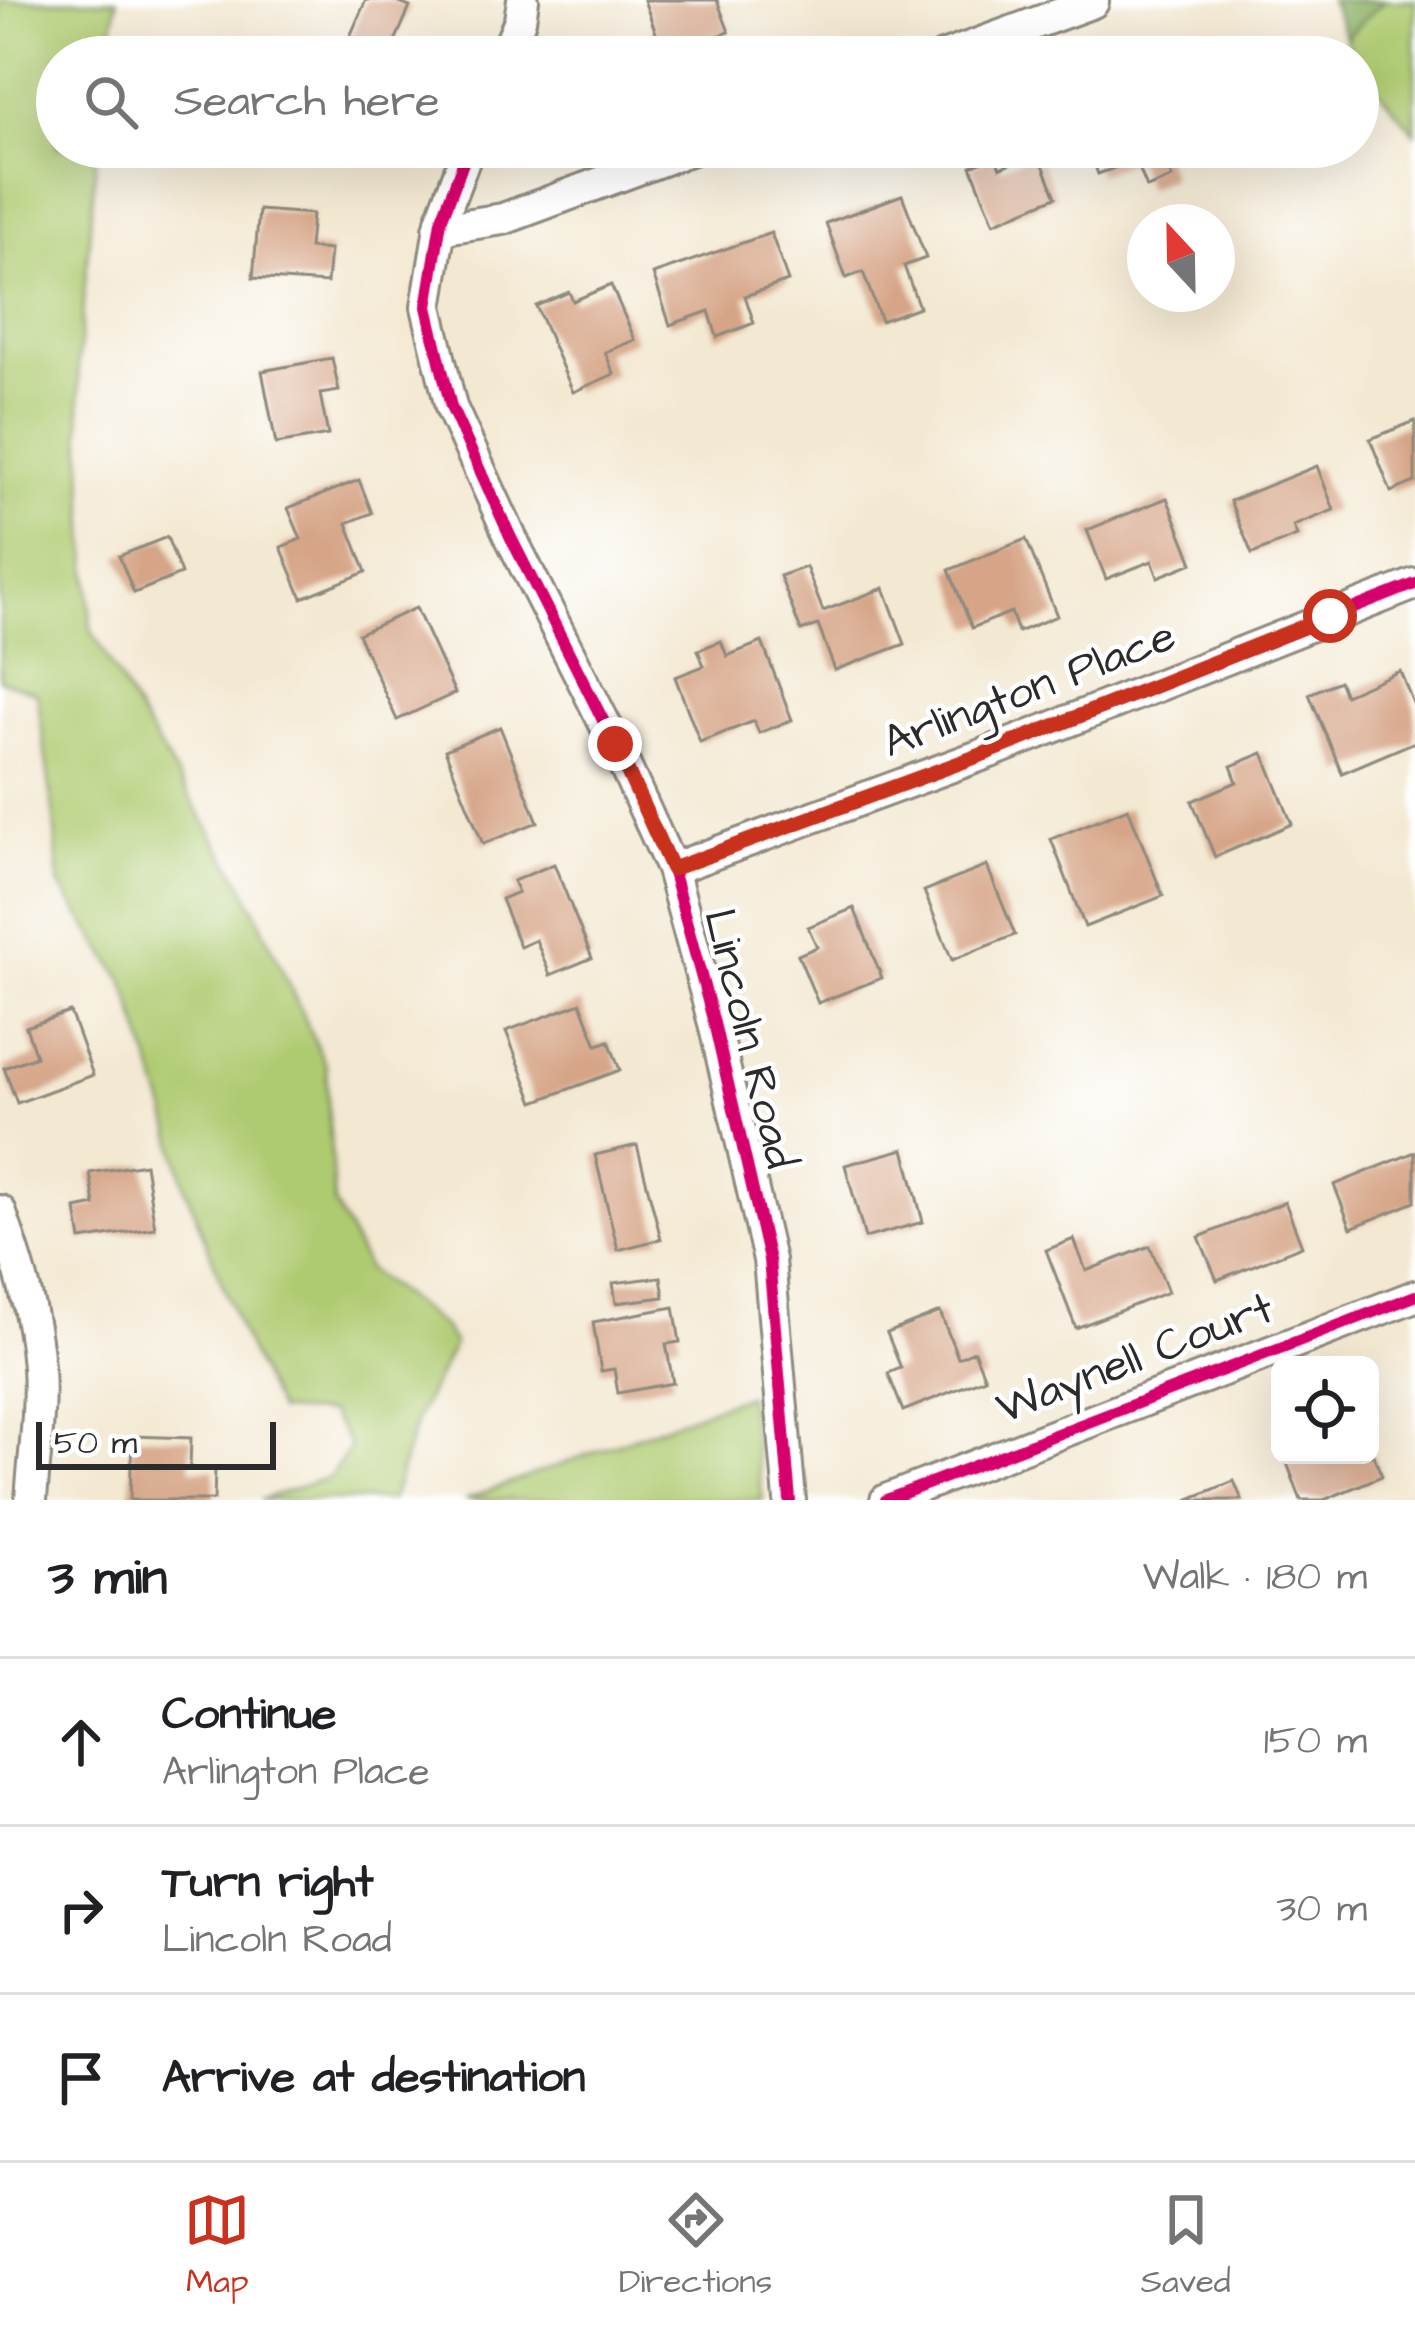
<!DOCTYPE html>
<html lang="en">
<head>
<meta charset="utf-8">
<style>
	:root { --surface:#fff; --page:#f6f6f6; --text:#202124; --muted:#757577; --line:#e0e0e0; --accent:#c8321e }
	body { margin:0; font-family:"Architects Daughter",sans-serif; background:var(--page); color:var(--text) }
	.controls { position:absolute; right:36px; bottom:36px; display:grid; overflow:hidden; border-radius:18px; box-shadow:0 12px 48px #0002 }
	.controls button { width:108px; height:108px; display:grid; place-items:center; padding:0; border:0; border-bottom:3px solid var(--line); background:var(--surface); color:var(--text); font:60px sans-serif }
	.compass { position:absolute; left:1127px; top:204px; width:108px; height:108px; border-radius:50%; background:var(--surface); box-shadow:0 12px 48px #0002; rotate:338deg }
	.scale { position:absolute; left:36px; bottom:30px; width:240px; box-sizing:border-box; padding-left:12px; border:6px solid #2b2b2b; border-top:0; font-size:33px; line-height:42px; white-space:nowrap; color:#2b2b2b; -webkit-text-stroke:9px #fff; paint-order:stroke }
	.stop { position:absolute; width:36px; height:36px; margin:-27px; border:9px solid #c8321e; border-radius:50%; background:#fff }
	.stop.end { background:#c8321e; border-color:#fff; box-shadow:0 3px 12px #0008 }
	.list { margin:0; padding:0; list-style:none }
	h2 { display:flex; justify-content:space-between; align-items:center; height:156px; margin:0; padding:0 48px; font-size:51px }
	h2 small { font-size:39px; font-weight:400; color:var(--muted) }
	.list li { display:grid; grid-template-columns:78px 1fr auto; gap:36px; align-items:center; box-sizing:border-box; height:168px; padding:0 48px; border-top:3px solid var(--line) }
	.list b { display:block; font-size:45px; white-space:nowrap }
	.list p { margin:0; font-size:39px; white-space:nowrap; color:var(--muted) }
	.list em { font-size:39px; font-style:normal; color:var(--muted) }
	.icon { flex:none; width:66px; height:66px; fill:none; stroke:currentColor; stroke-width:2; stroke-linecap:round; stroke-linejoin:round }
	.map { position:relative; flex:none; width:1415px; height:1500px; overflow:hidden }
	.search { position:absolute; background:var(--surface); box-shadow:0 12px 48px #0002; left:36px; right:36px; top:36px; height:132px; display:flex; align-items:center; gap:30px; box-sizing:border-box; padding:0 42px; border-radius:66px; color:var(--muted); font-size:45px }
	.sheet { height:660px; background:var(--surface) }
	nav { display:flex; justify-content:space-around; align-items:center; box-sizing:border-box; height:168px; border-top:3px solid var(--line); background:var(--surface); font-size:33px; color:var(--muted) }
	nav a { display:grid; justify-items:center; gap:6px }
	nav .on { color:var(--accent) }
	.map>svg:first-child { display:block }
	.green { fill:#afcb71; stroke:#6d7b4e; stroke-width:3 }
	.forest { fill:#8baf63; stroke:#5b6d47; stroke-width:3 }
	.building { fill:#d6a486 }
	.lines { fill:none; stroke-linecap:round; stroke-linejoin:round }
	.street-casing { stroke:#8f8a7e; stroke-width:36 }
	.street { stroke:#fff; stroke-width:30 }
	.cycleway-casing { stroke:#fff; stroke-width:20 }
	.cycleway { stroke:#d6006c; stroke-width:12 }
	.route { stroke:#c8321e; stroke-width:15 }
	.labels { text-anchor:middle; stroke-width:9; stroke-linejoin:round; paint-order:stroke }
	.street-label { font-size:45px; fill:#2b2b2b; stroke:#fff }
</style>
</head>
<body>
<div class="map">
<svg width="1415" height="1500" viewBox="0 0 1415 1500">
	<rect width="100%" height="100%" fill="#fff"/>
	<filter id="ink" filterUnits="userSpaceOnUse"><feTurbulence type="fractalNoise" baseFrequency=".00833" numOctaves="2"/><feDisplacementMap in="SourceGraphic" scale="24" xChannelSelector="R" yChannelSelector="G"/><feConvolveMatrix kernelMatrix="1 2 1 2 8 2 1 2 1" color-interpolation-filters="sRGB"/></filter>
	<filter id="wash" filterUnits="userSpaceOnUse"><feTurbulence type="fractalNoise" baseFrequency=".004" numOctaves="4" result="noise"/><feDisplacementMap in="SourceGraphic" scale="48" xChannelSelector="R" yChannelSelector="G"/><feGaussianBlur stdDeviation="2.7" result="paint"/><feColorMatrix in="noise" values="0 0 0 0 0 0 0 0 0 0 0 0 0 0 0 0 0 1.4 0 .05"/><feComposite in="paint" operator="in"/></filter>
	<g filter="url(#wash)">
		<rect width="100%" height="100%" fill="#f3e8d1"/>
		<g class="green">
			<path d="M0,0h117l-8,57h-52v90h40l-19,218 13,264 43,77 110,180 82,180 8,137 34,67 74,56 12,18 -37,73 -25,83h-132l70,-23 20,-30 -20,-34 -52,-2 -34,-71 -58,-150 -21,-83 -40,-124 -66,-99 -5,-66 -17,-125 -37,-13z"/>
			<path d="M1384,0h31v133l-57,-67v-9h-5l-7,-19z"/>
			<path d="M747,1395l16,105h-298z"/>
		</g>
		<path class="forest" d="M1330,0h54l-38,38z"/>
		<g id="blocks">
			<g class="building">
				<path d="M366,0h26l18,7 -22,50h-47z"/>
				<path d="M644,0h73l12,32 -65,23z"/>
				<path d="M1272,39l15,18h-36z"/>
				<path d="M1088,147h73l11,31 -25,10 -11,-28 -38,14z"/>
				<path d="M1038,152l18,45 -62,26 -23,-57 24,-10 5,12z"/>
				<path d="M902,195l24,63 -22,8 15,41 -38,14 -18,-49 -17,6 -20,-55z"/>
				<path d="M259,210l53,4 -3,34 21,2 -3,33 -74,-5z"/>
				<path d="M771,233l17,48 -43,15 9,27 -37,14 -8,-26 -39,14 -17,-51z"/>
				<path d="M611,285l24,55 -30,12 9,22 -41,18 -37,-86 33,-14 4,9z"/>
				<path d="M332,358l7,33 -19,3 8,41 -52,9 -14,-73z"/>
				<path d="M1415,421v61l-24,10 -21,-53z"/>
				<path d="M1317,466l17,44 -41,16 4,10 -45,18 -22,-53z"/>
				<path d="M359,480l13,33 -25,10 19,49 -64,26 -21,-51 20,-8 -13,-31z"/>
				<path d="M1167,498l26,65 -35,14 -6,-16 -46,18 -19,-49z"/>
				<path d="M167,537l14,37 -47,19 -15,-37z"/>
				<path d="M1026,539l31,77 -39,16 -7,-20 -39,16 -23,-58z"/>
				<path d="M806,567l17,44 61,-23 21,56 -70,26 -17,-45 -17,6 -21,-55z"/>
				<path d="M416,608l39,85 -58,27 -39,-86z"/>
				<path d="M721,641l6,15 35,-14 30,78 -33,13 -5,-12 -54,21 -25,-65 29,-11 -6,-16z"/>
				<path d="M1400,671l15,37v34l-73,31 -33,-79 30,-13 6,14z"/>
				<path d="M500,727l38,95 -55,22 -38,-94z"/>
				<path d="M1263,753l29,71 -77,33 -23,-56 45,-19 -6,-16z"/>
				<path d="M1128,808l35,88 -78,31 -34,-88z"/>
				<path d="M554,864l38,94 -42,17 -14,-35 -16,7 -19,-48 17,-7 -5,-11z"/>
				<path d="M987,866l28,69 -63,25 -28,-69z"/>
				<path d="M854,908l28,70 -64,25 -20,-48 19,-8 -9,-20z"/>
				<path d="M581,1003l16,42 12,-4 11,29 -86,32 -28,-71z"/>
				<path d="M70,1012l23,63 -76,28 -13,-35 32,-12 -10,-29z"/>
				<path d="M637,1145l24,94 -43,11 -23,-95z"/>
				<path d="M904,1149l19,73 -58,16 -20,-73z"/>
				<path d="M1415,1152v50l-64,26 -17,-43z"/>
				<path d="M145,1164l10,64 -74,12 -5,-31 19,-4 -5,-32z"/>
				<path d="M1285,1202l17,44 -85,34 -18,-43z"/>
				<path d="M1074,1239l12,32 64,-25 18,46 -92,36 -30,-78z"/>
				<path d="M661,1277l3,20 -48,6 -3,-20z"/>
				<path d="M674,1307l6,35 -14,2 7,39 -55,10 -4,-24 -13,2 -8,-49z"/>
				<path d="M940,1312l18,46 16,-7 11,27 -82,33 -15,-38 13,-5 -14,-35z"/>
				<path d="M132,1436l59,2 -1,31h25l-1,31h-84z"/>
				<path d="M1308,1455h65l9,21 -58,24h-23l-14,-37z"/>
				<path d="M1234,1481l8,19h-55z"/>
			</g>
		</g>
	</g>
	<g filter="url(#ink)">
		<use href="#blocks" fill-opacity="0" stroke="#8f8a7e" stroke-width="3"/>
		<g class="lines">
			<defs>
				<g id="street">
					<path d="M505,57l15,-37 3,-20"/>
					<path d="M943,57l150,-55"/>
					<path d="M469,147l-28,74 -14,86 24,100 60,131 104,206 57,125 42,154 55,237 21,240"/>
					<path d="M439,229l64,-10 194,-72"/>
					<path d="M672,869l318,-117 425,-168"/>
					<path d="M0,1211c18,51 34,101 38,156 3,43 -4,90 -7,133"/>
					<path d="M886,1500l529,-204"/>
				</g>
			</defs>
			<use href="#street" class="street-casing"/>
			<use href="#street" class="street"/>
			<defs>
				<g id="cycleway">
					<path d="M469,147l-28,74 -14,86 24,100 60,131 104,206 57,125 42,154 55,237 21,240"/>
					<path d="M672,869l318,-117 425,-168"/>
					<path d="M886,1500l529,-204"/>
				</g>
			</defs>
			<use href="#cycleway" class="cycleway-casing"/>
			<use href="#cycleway" class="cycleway"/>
		</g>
	</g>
	<g class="lines" filter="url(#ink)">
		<path class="route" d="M615,744l57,125 317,-117 341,-136"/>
	</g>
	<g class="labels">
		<g class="street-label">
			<text transform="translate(1028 687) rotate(-21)" y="16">Arlington Place</text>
			<text transform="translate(752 1038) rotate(76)" y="16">Lincoln Road</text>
			<text transform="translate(1134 1356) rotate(-21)" y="16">Waynell Court</text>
		</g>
	</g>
</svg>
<div class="controls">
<button><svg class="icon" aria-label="locate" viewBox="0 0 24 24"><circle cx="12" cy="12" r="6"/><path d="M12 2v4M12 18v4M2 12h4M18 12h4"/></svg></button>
</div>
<svg class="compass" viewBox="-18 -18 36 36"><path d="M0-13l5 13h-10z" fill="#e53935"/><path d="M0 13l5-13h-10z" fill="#757577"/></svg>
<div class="scale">50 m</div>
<div class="stop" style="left:1330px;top:616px"></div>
<div class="stop end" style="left:615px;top:744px"></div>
<div class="search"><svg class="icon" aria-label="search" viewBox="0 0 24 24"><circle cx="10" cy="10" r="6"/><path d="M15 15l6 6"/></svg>Search here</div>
</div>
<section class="sheet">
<h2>3 min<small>Walk · 180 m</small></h2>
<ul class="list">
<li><svg class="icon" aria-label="ahead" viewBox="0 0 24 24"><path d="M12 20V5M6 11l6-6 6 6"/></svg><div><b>Continue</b><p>Arlington Place</p></div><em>150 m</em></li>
<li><svg class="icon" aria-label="right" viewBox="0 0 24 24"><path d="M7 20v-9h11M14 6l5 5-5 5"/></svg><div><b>Turn right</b><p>Lincoln Road</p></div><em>30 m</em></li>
<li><svg class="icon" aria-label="arrive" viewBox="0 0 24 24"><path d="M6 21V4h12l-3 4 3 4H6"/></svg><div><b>Arrive at destination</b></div></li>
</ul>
</section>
<nav>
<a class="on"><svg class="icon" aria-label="map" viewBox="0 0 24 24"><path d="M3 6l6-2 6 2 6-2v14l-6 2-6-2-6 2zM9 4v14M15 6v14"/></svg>Map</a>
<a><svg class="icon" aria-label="directions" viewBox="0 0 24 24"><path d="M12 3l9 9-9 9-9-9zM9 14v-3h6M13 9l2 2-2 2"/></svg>Directions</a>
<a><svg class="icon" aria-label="saved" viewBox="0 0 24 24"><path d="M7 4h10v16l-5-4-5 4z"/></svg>Saved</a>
</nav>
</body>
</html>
